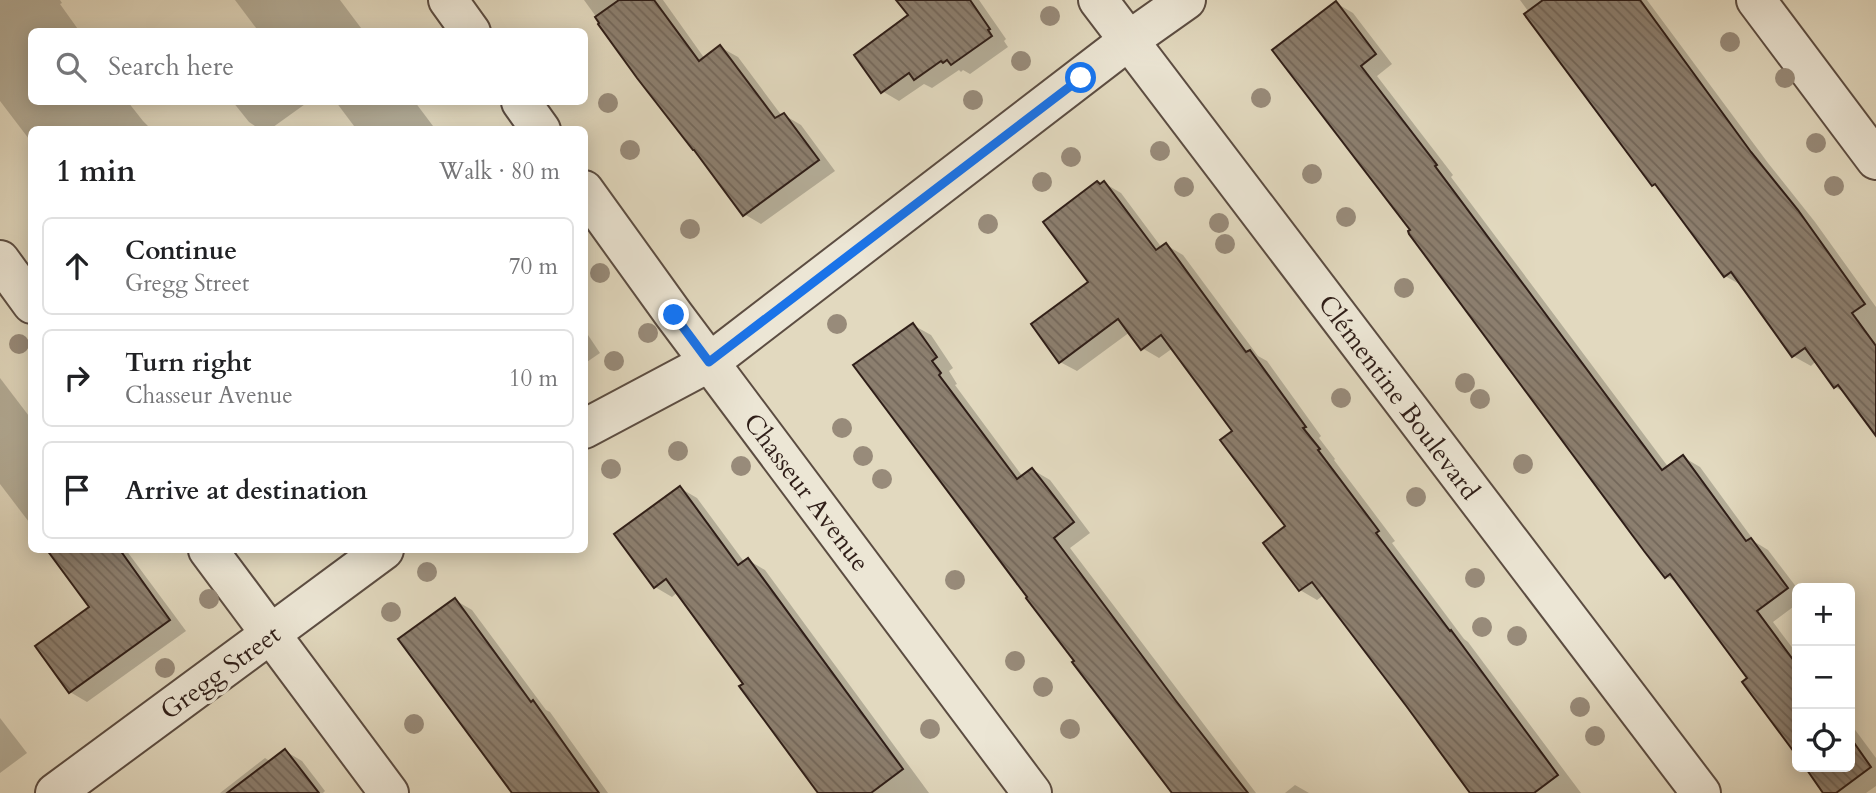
<!DOCTYPE html>
<html lang="en">
<head>
<meta charset="utf-8">
<style>
	:root { --surface:#fff; --page:#f2f2f2; --text:#202124; --muted:#757577; --line:#e0e0e0 }
	body { margin:0; font-family:Cardo,serif; background:var(--page); color:var(--text) }
	.controls { position:absolute; right:21px; bottom:21px; display:grid; overflow:hidden; border-radius:10px; box-shadow:0 4px 18px #0003 }
	.controls button { width:63px; height:63px; display:grid; place-items:center; padding:0; border:0; border-bottom:2px solid var(--line); background:var(--surface); color:var(--text); font:35px sans-serif }
	.stop { position:absolute; width:21px; height:21px; margin:-16px; border:5px solid #1a73e8; border-radius:50%; background:#fff }
	.stop.end { background:#1a73e8; border-color:#fff; box-shadow:0 2px 7px #0008 }
	.list { margin:0; padding:0; list-style:none }
	h2 { display:flex; justify-content:space-between; align-items:center; height:91px; margin:0; padding:0 28px; font-size:30px }
	h2 small { font-size:23px; font-weight:400; color:var(--muted) }
	.list li { display:grid; grid-template-columns:46px 1fr auto; gap:21px; align-items:center; box-sizing:border-box; height:98px; margin:0 14px 14px; padding:0 14px; border:2px solid var(--line); border-radius:10px }
	.list b { display:block; font-size:26px; white-space:nowrap }
	.list p { margin:0; font-size:23px; white-space:nowrap; color:var(--muted) }
	.list em { font-size:23px; font-style:normal; color:var(--muted) }
	.icon { flex:none; width:38px; height:38px; fill:none; stroke:currentColor; stroke-width:2; stroke-linecap:round; stroke-linejoin:round }
	.map { position:relative; flex:none; width:1876px; height:793px; overflow:hidden }
	.search { position:absolute; background:var(--surface); box-shadow:0 4px 18px #0003; left:28px; top:28px; width:560px; height:77px; display:flex; align-items:center; gap:18px; box-sizing:border-box; padding:0 24px; border-radius:10px; color:var(--muted); font-size:26px }
	.panel { position:absolute; background:var(--surface); box-shadow:0 4px 18px #0003; left:28px; top:126px; width:560px; height:427px; border-radius:10px }
	.map>svg:first-child { display:block }
	.shadow { fill:#0003 }
	.building { fill:url(#building-back-hatch); stroke:#2f1e18; stroke-width:2 }
	.lines { fill:none; stroke-linecap:round; stroke-linejoin:round }
	.minor-casing { stroke:#5c4d42; stroke-width:42 }
	.minor { stroke:#ece6d5; stroke-width:38 }
	.tree { fill:#988b7a }
	.route { stroke:#1a73e8; stroke-width:9 }
	.labels { text-anchor:middle; stroke-width:7; stroke-linejoin:round; paint-order:stroke }
	.street-label { font-size:26px; fill:#2f1e18; stroke:#ece6d5 }
</style>
</head>
<body>
<div class="map">
<svg width="1876" height="793" viewBox="0 0 1876 793">
	<defs>
		<pattern id="building-back-hatch" width="6" height="6" patternUnits="userSpaceOnUse" patternTransform="scale(1.75)"><rect width="6" height="6" fill="#8c7f6f"/><path d="M-1 5l2 2M0 0l6 6M5-1l2 2" fill="none" stroke="#73675a"/></pattern>
	</defs>
	<rect width="100%" height="100%" fill="#e2d9bf"/>
	<filter id="stains"><feTurbulence type="fractalNoise" baseFrequency=".00286" numOctaves="4"/><feColorMatrix values="0 0 0 0 .2 0 0 0 0 .09 0 0 0 0 .02 0 0 0 .5 -.17"/></filter>
	<radialGradient id="worn" r=".72"><stop offset=".6" stop-color="#630" stop-opacity="0"/><stop offset="1" stop-color="#630" stop-opacity=".3"/></radialGradient>
	<g class="shadow">
		<path d="M0,0h60l2,3 -2,1 20,28h-48v70h96l15,19 9,9h-120v13l-32,-42z"/>
		<path d="M235,0h105l24,32h-105z"/>
		<path d="M584,0h79l42,59 15,-12 18,10 44,59 2,-1 17,10 34,46 -74,53 -17,-10 -105,-138z"/>
		<path d="M899,0h80l27,39 -2,2 4,6 -38,27 -7,-4 -2,2 -2,-2 -27,18 -8,-4 -25,17 -17,-10 29,-75z"/>
		<path d="M1520,0h127l121,163 47,59 61,85v126l-29,-39 -12,-7 -19,-26 -5,5 -18,-10 -50,-70 -18,-10 -65,-88 -6,-4z"/>
		<path d="M1336,3l17,10 39,51 -15,12 76,99 -2,2 218,291 14,-11 17,10 55,75 13,8 29,38v16l-24,18 24,32v100l-41,-56 -7,-19 -70,-95 -13,-8 -254,-346z"/>
		<path d="M233,102h75l-39,28h-8l-12,-8z"/>
		<path d="M336,102h79l21,28h-79z"/>
		<path d="M1104,183l17,10 41,55 4,-3 17,10 75,101 9,5 54,75 -2,2 16,21 -1,1 61,81 -3,2 72,96 4,3 113,151h-108l-149,-198 -7,5 -17,-10 -12,-64 -54,-95 -61,-83 -14,10 -17,-10 -12,-16 -53,39 -17,-9 31,-80 10,-96z"/>
		<path d="M913,325l18,10 22,33 -4,3 8,13 -2,1 68,92 10,-7 17,10 40,53 -20,15 186,245h-82l-98,-132z"/>
		<path d="M584,329l16,24 -16,11z"/>
		<path d="M0,378l32,42v106l-32,-42z"/>
		<path d="M680,488l17,10 48,65 3,-3 17,10 164,223h-108l-143,-201 -6,5 -17,-10z"/>
		<path d="M49,550h77l60,81 -99,71 -17,-10 21,-85z"/>
		<path d="M455,600l17,10 74,100 4,2 58,81h-94z"/>
		<path d="M0,718l27,35 -27,20z"/>
		<path d="M1850,723l26,35v28l-10,7h-40l-19,-26h43z"/>
		<path d="M285,751l17,10 23,30 -2,2h-103l45,-35 6,4z"/>
		<path d="M1295,785l14,8h-24z"/>
	</g>
	<g class="building">
		<path d="M619,0h35l45,61 21,-16 55,73 9,-5 35,47 -76,56 -49,-66h-1l-56,-72 -39,-54 1,-1 -4,-6z"/>
		<path d="M896,0h74l20,29 -2,1 4,6 -41,29 -4,-5 -4,3 -2,-2 -27,19 -5,-7 -28,20 -27,-38 54,-40z"/>
		<path d="M1543,0h97l111,152 47,58 67,94 -13,9 24,33v90l-38,-51 -4,3 -29,-40 -13,9 -61,-85 -7,5 -69,-93 -3,2 -128,-172z"/>
		<path d="M1336,1l40,53 -15,12 76,99 -2,1 227,304 21,-15 63,86 5,-3 37,50 -31,23 40,54v91l-55,-74 5,-4 -77,-104 -5,4 -21,-27 -235,-317 -1,-3 2,-1 -138,-180z"/>
		<path d="M1097,181l3,3 4,-3 52,69 10,-7 80,109 4,-2 56,77 -3,1 17,21 -2,1 61,81 -3,2 74,98 1,-1 107,145 -24,18h-64l-63,-86 -95,-125 -13,9 -36,-48 22,-17 -65,-86 12,-9 -71,-96 -20,15 -23,-31 -59,44 -28,-39 57,-42 -45,-60z"/>
		<path d="M913,323l24,34 -5,4 9,12 -2,2 78,104 15,-11 42,54 -20,16 122,163 72,92h-76l-100,-131 2,-1 -48,-63 1,-1 -174,-232z"/>
		<path d="M680,486l58,79 10,-7 155,211 -32,24h-53l-79,-107 4,-2 -77,-105 -12,9 -40,-54z"/>
		<path d="M47,550h73l50,70 -101,73 -34,-47 54,-39z"/>
		<path d="M455,598l76,104 2,-2 66,93h-87l-114,-154z"/>
		<path d="M1850,737l21,30 -35,26h-13l-18,-26h45z"/>
		<path d="M285,749l34,44h-92z"/>
	</g>
	<g class="lines">
		<defs>
			<g id="minor">
				<path d="M448,0l23,32"/>
				<path d="M1098,0l603,793"/>
				<path d="M1756,0l120,160"/>
				<path d="M521,102l20,28"/>
				<path d="M584,190l90,125 358,478"/>
				<path d="M0,260l32,44"/>
				<path d="M584,429l126,-67 418,-321 58,-41"/>
				<path d="M208,550l181,243"/>
				<path d="M55,793l329,-243"/>
			</g>
		</defs>
		<use href="#minor" class="minor-casing"/>
		<use href="#minor" class="minor"/>
	</g>
	<g class="tree">
		<circle cx="1050" cy="16" r="10"/>
		<circle cx="1730" cy="42" r="10"/>
		<circle cx="1021" cy="61" r="10"/>
		<circle cx="1785" cy="78" r="10"/>
		<circle cx="1261" cy="98" r="10"/>
		<circle cx="973" cy="100" r="10"/>
		<circle cx="608" cy="103" r="10"/>
		<circle cx="1816" cy="143" r="10"/>
		<circle cx="630" cy="150" r="10"/>
		<circle cx="1160" cy="151" r="10"/>
		<circle cx="1071" cy="157" r="10"/>
		<circle cx="1312" cy="174" r="10"/>
		<circle cx="1042" cy="182" r="10"/>
		<circle cx="1834" cy="186" r="10"/>
		<circle cx="1184" cy="187" r="10"/>
		<circle cx="1346" cy="217" r="10"/>
		<circle cx="1219" cy="223" r="10"/>
		<circle cx="988" cy="224" r="10"/>
		<circle cx="690" cy="229" r="10"/>
		<circle cx="1225" cy="244" r="10"/>
		<circle cx="600" cy="273" r="10"/>
		<circle cx="1404" cy="288" r="10"/>
		<circle cx="837" cy="324" r="10"/>
		<circle cx="648" cy="333" r="10"/>
		<circle cx="19" cy="344" r="10"/>
		<circle cx="614" cy="361" r="10"/>
		<circle cx="1465" cy="383" r="10"/>
		<circle cx="1341" cy="398" r="10"/>
		<circle cx="1480" cy="399" r="10"/>
		<circle cx="842" cy="428" r="10"/>
		<circle cx="678" cy="451" r="10"/>
		<circle cx="863" cy="456" r="10"/>
		<circle cx="1523" cy="464" r="10"/>
		<circle cx="741" cy="466" r="10"/>
		<circle cx="611" cy="469" r="10"/>
		<circle cx="882" cy="479" r="10"/>
		<circle cx="1416" cy="497" r="10"/>
		<circle cx="427" cy="572" r="10"/>
		<circle cx="1475" cy="578" r="10"/>
		<circle cx="955" cy="580" r="10"/>
		<circle cx="209" cy="599" r="10"/>
		<circle cx="391" cy="612" r="10"/>
		<circle cx="1482" cy="627" r="10"/>
		<circle cx="1517" cy="636" r="10"/>
		<circle cx="1015" cy="661" r="10"/>
		<circle cx="165" cy="668" r="10"/>
		<circle cx="1043" cy="687" r="10"/>
		<circle cx="1580" cy="707" r="10"/>
		<circle cx="414" cy="724" r="10"/>
		<circle cx="930" cy="729" r="10"/>
		<circle cx="1070" cy="729" r="10"/>
		<circle cx="1595" cy="736" r="10"/>
	</g>
	<g class="lines">
		<path class="route" d="M674,315l35,47 372,-284"/>
	</g>
	<g class="labels">
		<g class="street-label">
			<text transform="translate(1399 397) rotate(53)" y="9">Clémentine Boulevard</text>
			<text transform="translate(807 492) rotate(53)" y="9">Chasseur Avenue</text>
			<text transform="translate(220 672) rotate(-36)" y="9">Gregg Street</text>
		</g>
	</g>
	<rect width="100%" height="100%" filter="url(#stains)"/>
	<rect width="100%" height="100%" fill="url(#worn)"/>
</svg>
<div class="controls">
<button>+</button>
<button>−</button>
<button><svg class="icon" aria-label="locate" viewBox="0 0 24 24"><circle cx="12" cy="12" r="6"/><path d="M12 2v4M12 18v4M2 12h4M18 12h4"/></svg></button>
</div>
<div class="stop" style="left:1081px;top:78px"></div>
<div class="stop end" style="left:674px;top:315px"></div>
<div class="search"><svg class="icon" aria-label="search" viewBox="0 0 24 24"><circle cx="10" cy="10" r="6"/><path d="M15 15l6 6"/></svg>Search here</div>
<section class="panel">
<h2>1 min<small>Walk · 80 m</small></h2>
<ul class="list">
<li><svg class="icon" aria-label="ahead" viewBox="0 0 24 24"><path d="M12 20V5M6 11l6-6 6 6"/></svg><div><b>Continue</b><p>Gregg Street</p></div><em>70 m</em></li>
<li><svg class="icon" aria-label="right" viewBox="0 0 24 24"><path d="M7 20v-9h11M14 6l5 5-5 5"/></svg><div><b>Turn right</b><p>Chasseur Avenue</p></div><em>10 m</em></li>
<li><svg class="icon" aria-label="arrive" viewBox="0 0 24 24"><path d="M6 21V4h12l-3 4 3 4H6"/></svg><div><b>Arrive at destination</b></div></li>
</ul>
</section>
</div>
</body>
</html>
